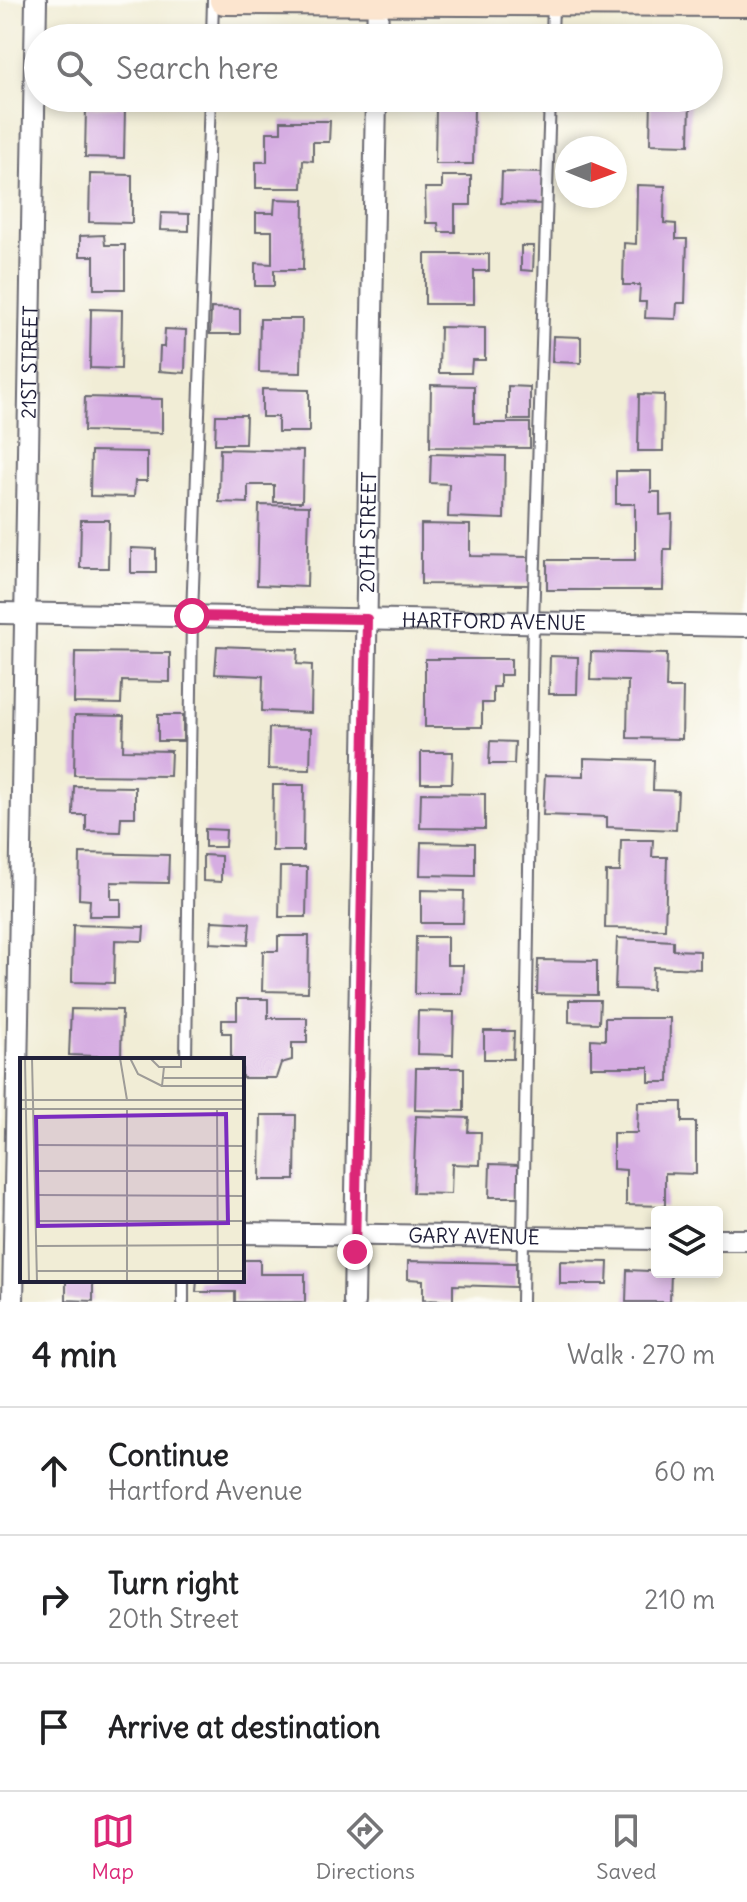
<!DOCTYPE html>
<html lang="en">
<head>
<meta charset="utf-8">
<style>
	:root { --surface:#fff; --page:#f2f2f2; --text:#202124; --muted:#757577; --line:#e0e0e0; --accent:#db2777 }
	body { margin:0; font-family:Delius,sans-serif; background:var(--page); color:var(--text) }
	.controls { position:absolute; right:24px; bottom:24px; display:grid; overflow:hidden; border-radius:8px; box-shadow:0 4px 12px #0003 }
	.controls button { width:72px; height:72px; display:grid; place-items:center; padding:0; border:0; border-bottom:2px solid var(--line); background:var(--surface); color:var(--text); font:40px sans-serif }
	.compass { position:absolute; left:555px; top:136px; width:72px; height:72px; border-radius:50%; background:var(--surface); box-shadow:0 4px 12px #0003; rotate:91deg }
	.stop { position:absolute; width:24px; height:24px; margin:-18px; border:6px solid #db2777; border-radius:50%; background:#fff }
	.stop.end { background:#db2777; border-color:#fff; box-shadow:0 2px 8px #0008 }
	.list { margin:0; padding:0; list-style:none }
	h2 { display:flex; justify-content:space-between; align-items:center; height:104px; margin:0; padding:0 32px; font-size:34px }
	h2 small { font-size:26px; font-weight:400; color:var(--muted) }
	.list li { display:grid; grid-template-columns:52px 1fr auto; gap:24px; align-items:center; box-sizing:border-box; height:128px; padding:0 32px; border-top:2px solid var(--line) }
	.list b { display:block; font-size:30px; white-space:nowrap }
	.list p { margin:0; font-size:26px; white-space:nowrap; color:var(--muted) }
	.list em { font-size:26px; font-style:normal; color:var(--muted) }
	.icon { flex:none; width:44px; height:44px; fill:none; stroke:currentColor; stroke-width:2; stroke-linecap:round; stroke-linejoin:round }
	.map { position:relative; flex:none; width:747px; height:1302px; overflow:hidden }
	.search { position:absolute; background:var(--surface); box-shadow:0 4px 12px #0003; left:24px; right:24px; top:24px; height:88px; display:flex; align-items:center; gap:20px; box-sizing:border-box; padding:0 28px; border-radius:44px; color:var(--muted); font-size:30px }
	.sheet { height:488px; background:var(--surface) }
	nav { display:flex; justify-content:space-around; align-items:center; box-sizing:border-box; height:112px; border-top:2px solid var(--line); background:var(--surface); font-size:22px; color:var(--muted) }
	nav a { display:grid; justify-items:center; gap:4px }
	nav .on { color:var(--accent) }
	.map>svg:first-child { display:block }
	.building { fill:#d6ade2 }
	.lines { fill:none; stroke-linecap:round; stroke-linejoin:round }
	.service-casing { stroke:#6a6971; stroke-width:14 }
	.minor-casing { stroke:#6a6971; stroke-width:24 }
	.secondary-casing { stroke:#6a6971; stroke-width:32 }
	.service { stroke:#fff; stroke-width:10 }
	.minor { stroke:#fff; stroke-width:20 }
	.secondary { stroke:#fce5cf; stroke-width:28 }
	.route { stroke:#db2777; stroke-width:10 }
	.labels { text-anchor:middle; stroke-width:7; stroke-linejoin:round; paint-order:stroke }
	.street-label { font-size:20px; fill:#22223b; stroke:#fdfcf7 }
	.inset-road { fill:none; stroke:#9e9c98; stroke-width:2 }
	.view { fill:#7b2cbf; fill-opacity:0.15; stroke:#7b2cbf; stroke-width:4 }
	.inset-edge { fill:none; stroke:#22223b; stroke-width:4 }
</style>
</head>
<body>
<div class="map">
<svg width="747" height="1302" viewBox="0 0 747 1302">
	<rect width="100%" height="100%" fill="#fdfcf7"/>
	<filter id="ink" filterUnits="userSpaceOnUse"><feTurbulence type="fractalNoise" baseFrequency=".0125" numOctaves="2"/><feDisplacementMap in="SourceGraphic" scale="16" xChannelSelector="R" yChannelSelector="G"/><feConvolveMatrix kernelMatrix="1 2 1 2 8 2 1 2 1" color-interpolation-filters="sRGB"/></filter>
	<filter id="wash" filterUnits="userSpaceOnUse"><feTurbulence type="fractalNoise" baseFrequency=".006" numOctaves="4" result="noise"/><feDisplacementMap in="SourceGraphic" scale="32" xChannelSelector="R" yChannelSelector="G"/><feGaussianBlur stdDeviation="1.8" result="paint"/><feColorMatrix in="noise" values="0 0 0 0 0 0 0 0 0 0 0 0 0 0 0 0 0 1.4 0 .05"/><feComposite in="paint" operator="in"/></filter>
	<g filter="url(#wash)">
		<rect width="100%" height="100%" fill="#f1edd6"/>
		<g id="blocks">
			<g class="building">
				<path d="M87,34l59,1v3h-59z"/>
				<path d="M651,98h39l-1,47 -39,-1z"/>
				<path d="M436,105l38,1 -1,58h-38z"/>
				<path d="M86,107h39l-1,51 -39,-1z"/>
				<path d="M281,121h49l-1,21h-16v19l-10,-1 -1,28h-46v-26h11v-30h14z"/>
				<path d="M502,172l43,1 -1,31 -43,-1z"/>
				<path d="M90,174l42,1v48l-43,-1z"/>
				<path d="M442,176h29v29h-16v27h-16l-1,-9h-12l-1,-35h17z"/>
				<path d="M637,185l28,1 -1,37 12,1v15h11l-2,64h-8l-1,16 -31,-1 1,-16h-7l1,-17h-17l1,-42 12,1z"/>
				<path d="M275,199l29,1 -1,70h-29v16h-19v-23l17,1v-33h-16v-18h18z"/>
				<path d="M161,213l28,1v17l-29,-1z"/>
				<path d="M104,235l1,10h20v44h-31v-33h-14v-20z"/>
				<path d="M521,246h13l-1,25 -12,-1z"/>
				<path d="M425,254h64v17h-15v33h-49z"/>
				<path d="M211,308l29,1v25h-30z"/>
				<path d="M91,309l31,1 -1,59 -31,-1z"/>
				<path d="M260,319h42l-1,54 -42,-1z"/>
				<path d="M440,327l45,1v32h-13l-1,13h-32z"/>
				<path d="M165,329l21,1 -1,43 -26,-2 1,-24h4z"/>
				<path d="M553,336l28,1v26l-29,-1z"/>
				<path d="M431,385l43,1v37h56v25l-100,-1z"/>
				<path d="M508,386l22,1v33h-22z"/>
				<path d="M262,389l47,1v42h-31v-15h-16z"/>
				<path d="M639,394l25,1 -1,56h-25z"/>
				<path d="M85,397l77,2v34l-78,-2z"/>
				<path d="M216,415h30l-1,29h-30z"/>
				<path d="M220,449l83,2 -1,51h-28v-17h-26v18l-29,-1z"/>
				<path d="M91,451l56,1v29h-12l-1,16 -44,-1z"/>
				<path d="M431,454l74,2 -1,63 -56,-2 1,-33 -19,-1z"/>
				<path d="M616,471h35v21h9v23l12,-1 -1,35h-7l-1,41h-116v-30h88v-56h-19z"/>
				<path d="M259,505l50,1 -2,81 -50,-2z"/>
				<path d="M81,520h28l-1,48h-28z"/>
				<path d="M421,524l49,1v31l59,1v28l-108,-1z"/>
				<path d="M131,548l25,1v24h-25z"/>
				<path d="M217,646l81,3 -1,15 15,1 -1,48 -49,-2 1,-35 -48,-2z"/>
				<path d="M75,652l95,1v29l-48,-1 -1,23 -47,-1z"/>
				<path d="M591,652l76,2 -1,34h17l-1,51 -55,-1 1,-57 -38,-1z"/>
				<path d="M550,656l28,1 -1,37h-28z"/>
				<path d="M425,659h86v16h-11v12h-7v16h-11v24h-57z"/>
				<path d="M75,715l49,1 -1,34 48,1 -1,25 -96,-1z"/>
				<rect x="158" y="715" width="25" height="26"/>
				<path d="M269,728l42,1 -1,41 -42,-1z"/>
				<path d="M490,741l25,1 -1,22h-25z"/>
				<path d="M421,752h32l-1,31h-31z"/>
				<path d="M584,758l70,2 -1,30 25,1 -2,39 -69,-3v-10l-64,-2 2,-40 39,1z"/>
				<path d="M273,785h31l-1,66h-31z"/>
				<path d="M74,786l61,1v30h-14l-1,15 -34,-1v-16h-13z"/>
				<path d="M421,793l64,1v35l-65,-1z"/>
				<path d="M205,829l21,1 -1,17h-20z"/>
				<path d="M621,840h32l-1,17h15l-2,72 -60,-1 1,-56h14z"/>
				<path d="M421,842l54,1v33l-55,-1z"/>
				<path d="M80,853l89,2 -1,28 -57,-1v17h10v17h-32l1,-16 -11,-1z"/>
				<path d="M203,855l18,1v26l-18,-1z"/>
				<path d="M280,867h27l-1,50h-27z"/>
				<path d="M421,890l43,1 -1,32h-42z"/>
				<path d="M212,921l38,2 -2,22 -38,-2z"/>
				<path d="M73,925l71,2 -1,14 -28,-1 -1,43 -42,-1z"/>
				<path d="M278,936h31l-1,56 -46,-1 1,-40h15z"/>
				<path d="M416,937h31v28h16l-1,29h-47z"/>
				<path d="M617,938l56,3v9l27,1v18l-47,-2 -1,23 -37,-1z"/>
				<path d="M538,960l59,1v34l-60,-1z"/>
				<path d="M237,999h31v19h39v25h-15v17l-11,3 -5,15h-34v-18h-11v-27h-9v-13h15z"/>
				<path d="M569,1000h31l-1,23 -30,-1z"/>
				<path d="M71,1009l51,1 -1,47 -52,-2z"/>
				<path d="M418,1011l36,1 -1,43 -36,-1z"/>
				<path d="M605,1018h65l-1,64h-20v-15h-58v-28l14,1z"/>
				<path d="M484,1031h30l-1,28h-29z"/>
				<path d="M416,1068h48v43l-49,-1z"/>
				<path d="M638,1102h44v20h14v52l-31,-1v33l-39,-1v-35l-13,-1v-36h24z"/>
				<path d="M261,1115h35l-1,65h-35z"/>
				<path d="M416,1116l53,2 -1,14h13l-1,33 -28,-1 -1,30 -38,-1z"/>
				<path d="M490,1164l28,1v32h-29z"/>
				<path d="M242,1260h18v14h45v28h-70v-10h-39l1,-12h45z"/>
				<path d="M408,1261l108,2v24l-63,-2v16l-30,-1v-20l-15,-1z"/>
				<path d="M560,1261l48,1 -1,22h-47z"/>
				<path d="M627,1270l44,2 -1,30h-44z"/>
				<path d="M66,1280h27v21l-27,-1z"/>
			</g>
		</g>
	</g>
	<g filter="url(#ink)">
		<use href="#blocks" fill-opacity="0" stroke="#6a6971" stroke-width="2"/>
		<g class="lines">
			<defs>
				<g id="service">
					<path d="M212,38l1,-38"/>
					<path d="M552,38l1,-35"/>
					<path d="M186,1060l6,-444 18,-518"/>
					<path d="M183,1302v-22"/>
					<path d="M522,1302l11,-680 17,-524"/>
				</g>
				<g id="minor">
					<path d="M377,38l1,-36"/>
					<path id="s1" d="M0,613l747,13"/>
					<path id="s2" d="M242,1233l415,6"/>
					<path d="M717,1240h30"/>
					<path id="s3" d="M13,1302l23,-1302"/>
					<path id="s4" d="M354,1302l22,-1204"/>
				</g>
				<path id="secondary" d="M224,0l523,2"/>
			</defs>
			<use href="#service" class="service-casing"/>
			<use href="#minor" class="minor-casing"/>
			<use href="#secondary" class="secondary-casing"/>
			<use href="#service" class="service"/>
			<use href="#minor" class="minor"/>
			<use href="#secondary" class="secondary"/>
		</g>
	</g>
	<g class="lines" filter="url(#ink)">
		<path class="route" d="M192,616l175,3 -12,633"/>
	</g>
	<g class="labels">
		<g class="street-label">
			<text dy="7" stroke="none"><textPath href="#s3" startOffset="940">21ST STREET</textPath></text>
			<text dy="7" stroke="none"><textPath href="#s4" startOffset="770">20TH STREET</textPath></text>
			<text dy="7" stroke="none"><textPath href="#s1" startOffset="494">HARTFORD AVENUE</textPath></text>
			<text dy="7" stroke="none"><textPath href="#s2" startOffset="232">GARY AVENUE</textPath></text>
		</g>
	</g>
	<g transform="translate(20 1058)">
		<rect width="224" height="224" fill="#f1edd6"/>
		<path class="inset-road" d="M5,0l4,224M12,0l5,224M100,0l7,42M110,0l8,16 24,12M130,0l9,9h22v-9M144,9l-2,19h82M143,20h81M0,42h224M0,51h224M107,51v173M197,51l1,173M0,63v26M16,87l208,1M17,113h207M17,137l207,1M17,163h207M17,188l207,-1M17,213h207"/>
		<path class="view" d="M206,56l2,109 -190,3 -2,-109z"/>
		<rect width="224" height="224" class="inset-edge"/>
	</g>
</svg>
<div class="controls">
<button><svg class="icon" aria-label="layers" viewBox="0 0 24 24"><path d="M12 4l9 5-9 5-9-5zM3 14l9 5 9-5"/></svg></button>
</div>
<svg class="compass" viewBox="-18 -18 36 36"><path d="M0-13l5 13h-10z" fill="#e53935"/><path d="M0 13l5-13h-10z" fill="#757577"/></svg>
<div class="stop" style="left:192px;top:616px"></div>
<div class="stop end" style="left:355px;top:1252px"></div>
<div class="search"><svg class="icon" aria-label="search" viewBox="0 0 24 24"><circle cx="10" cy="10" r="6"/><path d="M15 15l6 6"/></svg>Search here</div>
</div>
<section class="sheet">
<h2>4 min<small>Walk · 270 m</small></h2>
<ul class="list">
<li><svg class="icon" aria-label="ahead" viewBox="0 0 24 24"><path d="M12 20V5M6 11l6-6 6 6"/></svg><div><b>Continue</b><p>Hartford Avenue</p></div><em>60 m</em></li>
<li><svg class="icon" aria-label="right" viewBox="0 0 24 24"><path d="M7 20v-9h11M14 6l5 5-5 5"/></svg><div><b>Turn right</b><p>20th Street</p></div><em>210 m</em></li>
<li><svg class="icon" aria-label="arrive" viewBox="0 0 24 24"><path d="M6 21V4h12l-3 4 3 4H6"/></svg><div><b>Arrive at destination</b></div></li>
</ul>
</section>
<nav>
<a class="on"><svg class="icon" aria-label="map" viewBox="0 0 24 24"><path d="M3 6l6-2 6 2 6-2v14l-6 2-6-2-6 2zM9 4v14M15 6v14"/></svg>Map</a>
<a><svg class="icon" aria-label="directions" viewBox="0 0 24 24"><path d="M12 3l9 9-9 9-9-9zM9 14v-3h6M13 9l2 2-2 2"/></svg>Directions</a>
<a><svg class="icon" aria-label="saved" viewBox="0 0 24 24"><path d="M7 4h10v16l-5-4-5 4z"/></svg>Saved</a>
</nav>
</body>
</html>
